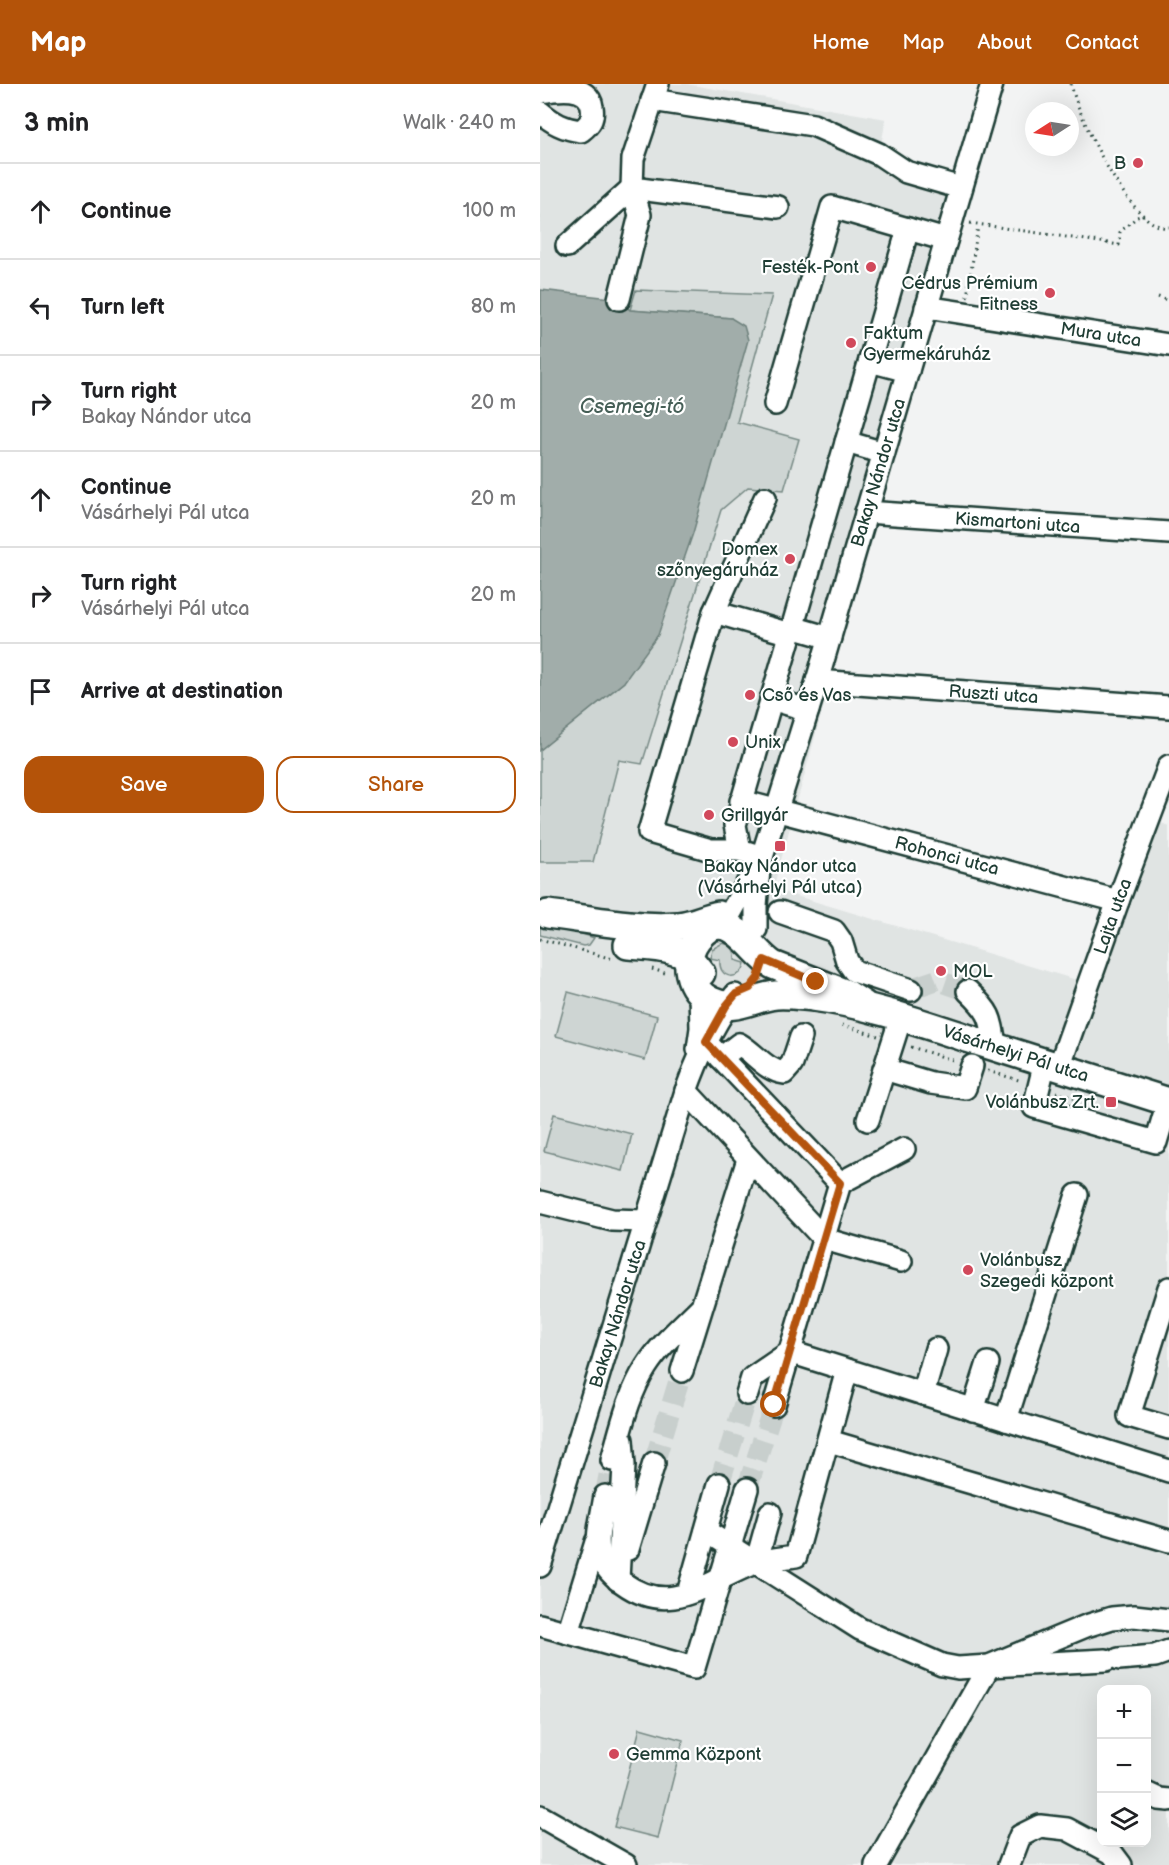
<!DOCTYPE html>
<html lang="en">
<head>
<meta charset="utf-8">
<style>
	:root { --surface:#fff; --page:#f6f6f6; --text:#202124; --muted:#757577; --line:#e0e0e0; --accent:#b45309 }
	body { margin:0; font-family:"Balsamiq Sans",sans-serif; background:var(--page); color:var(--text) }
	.controls { position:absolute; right:18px; bottom:18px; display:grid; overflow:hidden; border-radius:12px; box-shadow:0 6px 24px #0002 }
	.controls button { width:54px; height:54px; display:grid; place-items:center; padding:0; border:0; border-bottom:2px solid var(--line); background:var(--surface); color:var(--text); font:30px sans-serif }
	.compass { position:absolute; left:485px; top:18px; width:54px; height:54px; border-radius:50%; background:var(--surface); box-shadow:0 6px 24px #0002; rotate:258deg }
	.stop { position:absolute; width:18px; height:18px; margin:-14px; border:4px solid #b45309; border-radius:50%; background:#fff }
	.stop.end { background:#b45309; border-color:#fff; box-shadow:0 2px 6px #0008 }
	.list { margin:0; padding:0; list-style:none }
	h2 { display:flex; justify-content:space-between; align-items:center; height:78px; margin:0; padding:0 24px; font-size:26px }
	h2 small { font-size:20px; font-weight:400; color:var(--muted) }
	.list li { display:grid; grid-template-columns:39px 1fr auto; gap:18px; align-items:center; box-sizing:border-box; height:96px; padding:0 24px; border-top:2px solid var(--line) }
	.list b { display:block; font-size:22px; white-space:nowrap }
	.list p { margin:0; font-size:20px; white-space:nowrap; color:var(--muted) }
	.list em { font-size:20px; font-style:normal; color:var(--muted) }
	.actions { display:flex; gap:12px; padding:18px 24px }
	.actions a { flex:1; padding:14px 0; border:2px solid var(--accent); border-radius:18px; text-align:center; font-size:21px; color:var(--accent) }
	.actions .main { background:var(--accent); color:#fff }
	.icon { flex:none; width:33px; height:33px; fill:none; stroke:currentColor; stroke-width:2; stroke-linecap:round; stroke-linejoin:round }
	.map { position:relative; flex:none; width:629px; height:1781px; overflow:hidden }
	header { display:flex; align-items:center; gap:36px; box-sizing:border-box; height:84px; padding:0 30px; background:var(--accent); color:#fff }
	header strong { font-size:28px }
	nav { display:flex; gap:33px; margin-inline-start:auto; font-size:21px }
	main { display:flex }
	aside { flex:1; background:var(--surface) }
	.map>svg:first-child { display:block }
	.built { fill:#e0e4e3; fill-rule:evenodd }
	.green { fill:#ced5d3; stroke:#768984; stroke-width:1.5 }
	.water { fill:#a1adaa; stroke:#6d807b; stroke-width:1.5 }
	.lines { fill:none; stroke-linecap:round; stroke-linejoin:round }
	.minor-tunnel { stroke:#c8cfcd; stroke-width:21; stroke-dasharray:21 10; stroke-linecap:butt }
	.minor-casing { stroke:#1f3d34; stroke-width:26 }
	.major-casing { stroke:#1f3d34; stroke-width:32 }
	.path { stroke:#1f3d34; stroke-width:3; stroke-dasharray:1.5 4.5; stroke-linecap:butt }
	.minor { stroke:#fff; stroke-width:21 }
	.major { stroke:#fff; stroke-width:27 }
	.route { stroke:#b45309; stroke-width:8 }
	.poi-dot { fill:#d1495b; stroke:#fff; stroke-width:2 }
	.labels { text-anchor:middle; stroke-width:4.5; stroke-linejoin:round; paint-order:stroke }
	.poi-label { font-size:18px; fill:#1f3d34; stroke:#fff; text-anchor:start }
	.street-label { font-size:18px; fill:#1f3d34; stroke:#fff }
	.water-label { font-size:20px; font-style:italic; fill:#465f57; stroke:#fff }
</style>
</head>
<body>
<header>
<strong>Map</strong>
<nav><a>Home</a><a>Map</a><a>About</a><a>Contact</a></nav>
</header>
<main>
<aside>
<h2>3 min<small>Walk · 240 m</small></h2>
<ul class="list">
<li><svg class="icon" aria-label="ahead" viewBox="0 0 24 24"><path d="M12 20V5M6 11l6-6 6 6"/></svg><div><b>Continue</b></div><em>100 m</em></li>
<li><svg class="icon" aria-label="left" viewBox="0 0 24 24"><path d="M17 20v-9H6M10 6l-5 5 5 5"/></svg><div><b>Turn left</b></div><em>80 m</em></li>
<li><svg class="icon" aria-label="right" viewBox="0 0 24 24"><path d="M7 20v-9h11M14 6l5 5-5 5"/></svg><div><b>Turn right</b><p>Bakay Nándor utca</p></div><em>20 m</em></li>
<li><svg class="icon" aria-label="ahead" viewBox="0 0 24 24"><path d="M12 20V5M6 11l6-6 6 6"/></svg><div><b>Continue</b><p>Vásárhelyi Pál utca</p></div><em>20 m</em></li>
<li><svg class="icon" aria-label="right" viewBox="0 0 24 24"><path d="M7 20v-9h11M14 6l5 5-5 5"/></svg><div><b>Turn right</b><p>Vásárhelyi Pál utca</p></div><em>20 m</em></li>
<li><svg class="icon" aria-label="arrive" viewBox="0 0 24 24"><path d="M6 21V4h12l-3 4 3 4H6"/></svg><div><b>Arrive at destination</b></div></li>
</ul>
<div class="actions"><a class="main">Save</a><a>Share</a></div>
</aside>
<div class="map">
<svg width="629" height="1781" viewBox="0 0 629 1781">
	<rect width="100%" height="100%" fill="#f2f3f3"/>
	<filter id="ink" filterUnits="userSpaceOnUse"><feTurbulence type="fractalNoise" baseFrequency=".0167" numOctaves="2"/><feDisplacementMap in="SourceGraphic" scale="12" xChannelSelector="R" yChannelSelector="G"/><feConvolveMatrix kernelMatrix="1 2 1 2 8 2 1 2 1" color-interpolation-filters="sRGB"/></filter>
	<g filter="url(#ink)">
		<path class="built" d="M0,0h146l200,35 -6,31 86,38 -193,701 327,98 61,-164 8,3v1039h-629zM562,1606h44v152h-44z"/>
		<g class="green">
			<path d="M96,206l136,5 -35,127 62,17 -15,51 -36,-3 -27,23 -79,254 -23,-4 -26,102h-53v-112l84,-68 107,-364 -101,-8z"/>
			<path d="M0,835l54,19 -5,7 -6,1 -43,-11z"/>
			<path d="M183,859c9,2 13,8 12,17l10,3c-3,19 -27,17 -25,-3l-10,-2 2,-9z"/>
			<path d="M28,908l89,24 -12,44 -89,-24z"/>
			<path d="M14,1030l78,20 -9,37 -79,-20z"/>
			<path d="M100,1644l43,12 -25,98 -44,-11z"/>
		</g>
		<path class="water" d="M1,206l78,9 11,11 101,8 13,8 4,14 -55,193 -35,102 -34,47 -84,68z"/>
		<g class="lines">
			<g class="minor-tunnel">
				<path d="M376,903l20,-7 32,11"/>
				<path d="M114,1379l28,-92"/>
				<path d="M179,1400l28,-90"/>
				<path d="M207,1405l27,-84"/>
				<path d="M65,1412l7,-36"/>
			</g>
			<defs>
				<g id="minor">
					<path d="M118,0l-25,75 -1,29 146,19"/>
					<path d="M0,8c17,-3 49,-8 52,15 2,12 -2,17 -11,24 -17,-2 -28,-8 -41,-19"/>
					<path d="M112,16l161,25 66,29 27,18 55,16"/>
					<path d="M27,162l65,-58 8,27 -21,84"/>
					<path id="s1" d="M386,223l243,38"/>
					<path d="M330,277l38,10"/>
					<path d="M235,320l57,-197 114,33"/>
					<path d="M306,358l38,11"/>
					<path id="s2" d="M326,428l303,21"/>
					<path d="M174,528l76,22"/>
					<path d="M252,543l38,11"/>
					<path id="s3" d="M277,597l352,26"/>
					<path d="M231,615l37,11"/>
					<path id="s4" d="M201,717l377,100"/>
					<path d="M200,766h-29l-62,-18 65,-220 51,-114"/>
					<path d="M222,773l-22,-7 -5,-25 173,-596"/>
					<path d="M240,828l54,19 7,10 6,20 7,10 57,19"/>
					<path id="s5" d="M178,842l12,-12 32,-57 55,-176 175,-597"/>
					<path d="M216,845v-23l3,-37"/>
					<path d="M428,907c21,20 24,26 27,56"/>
					<path d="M166,958l134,141"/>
					<path d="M158,965l3,-21 -1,-34"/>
					<path d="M181,974l18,-14c17,10 26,26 45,29l8,-9 9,-27"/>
					<path d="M505,978l-11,45 122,35 12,-40"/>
					<path id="s6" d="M519,983l59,-166 51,-135"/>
					<path d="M344,985l47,14 34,5 7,-22"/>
					<path d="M146,1007l138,148 77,22"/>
					<path d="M328,1036l33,-103"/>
					<path d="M0,1118l72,18 33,1"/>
					<path d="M629,1204l-40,128 40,12"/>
					<path d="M142,1287l66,-212"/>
					<path d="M207,1310l5,-16 38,-26 379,119"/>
					<path d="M383,1310l13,-45"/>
					<path d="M234,1321l66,-222 64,-34"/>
					<path d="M433,1326l15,-47"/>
					<path d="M466,1336l71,-225"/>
					<path d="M289,1357l340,100"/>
					<path d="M72,1376c9,-31 16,-65 34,-93 14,-22 35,-40 54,-59"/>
					<path d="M65,1412c-6,38 -18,62 18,87 50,36 84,-3 132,-20 13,-4 28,-5 41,-7l51,-186"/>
					<path d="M166,1447l154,98 82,36 16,3 31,-2 97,-40 26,-8 22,-2 35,4"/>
					<path d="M88,1465l26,-86"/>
					<path d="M216,1479l14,-50"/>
					<path id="s7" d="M0,1482l146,-475c12,-34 27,-67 49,-96"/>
					<path d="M78,1496l6,-115 -2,-25"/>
					<path d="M148,1509l31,-109"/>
					<path d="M0,1541l154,43 53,-179"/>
					<path d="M28,1549l28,-91"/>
					<path d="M579,1575l36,-3 14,-5"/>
					<path d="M606,1709l13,6 10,1"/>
					<path d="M0,1732l86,49"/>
					<path d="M336,1781l113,-199 117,-6"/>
					<path d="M469,1781l11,-29 20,-10 27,3 45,24 9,12"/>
				</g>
				<g id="major">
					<path d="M8,830c39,5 98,17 136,11 12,-2 23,-8 35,-10"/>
					<path d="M88,861c17,1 48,2 60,13 5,4 9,10 13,15"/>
					<path id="s8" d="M324,921l-17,-11 -74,-29c-22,-13 -46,-64 -76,-26 -15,20 -9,51 14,62 24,12 42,-4 65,-6 12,-1 25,1 37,2 54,7 105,25 157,42 66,21 133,42 199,63"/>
				</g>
			</defs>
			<use href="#minor" class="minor-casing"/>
			<use href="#major" class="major-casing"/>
			<g class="path">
				<path d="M531,0c6,30 62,150 98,143"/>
				<path d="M430,139l137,20v4"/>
				<path d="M567,159l12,2 1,-13 17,-15 7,-2"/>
				<path d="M427,213l11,-71"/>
				<path d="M618,213l11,4"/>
				<path d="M0,855l73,20"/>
				<path d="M112,885l16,5"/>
				<path d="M302,941l36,11"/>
				<path d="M371,963l45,14"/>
				<path d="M448,987l34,10"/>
				<path d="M516,1008l20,7"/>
			</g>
			<use href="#minor" class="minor"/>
			<use href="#major" class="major"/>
		</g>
	</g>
	<g class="lines" filter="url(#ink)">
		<path class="route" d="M234,1321l66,-222 -134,-141 20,-36 10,-12 14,-6 8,-10 6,-18 52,22"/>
	</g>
	<g class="poi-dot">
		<circle cx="598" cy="79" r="6"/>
		<circle cx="331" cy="183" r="6"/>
		<circle cx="510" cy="209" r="6"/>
		<circle cx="311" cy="259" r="6"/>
		<circle cx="250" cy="475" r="6"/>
		<circle cx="210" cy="611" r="6"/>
		<circle cx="193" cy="658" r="6"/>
		<circle cx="169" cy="731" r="6"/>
		<rect x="234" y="756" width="12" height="12" rx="3"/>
		<circle cx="401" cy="887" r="6"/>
		<rect x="565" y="1012" width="12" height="12" rx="3"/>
		<circle cx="428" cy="1186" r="6"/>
		<circle cx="74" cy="1670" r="6"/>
	</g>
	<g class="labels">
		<g class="poi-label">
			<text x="586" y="85" text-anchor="end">B</text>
			<text x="319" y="189" text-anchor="end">Festék-Pont</text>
			<text x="498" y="205" text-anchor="end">Cédrus Prémium<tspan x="498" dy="21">Fitness</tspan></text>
			<text x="323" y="255">Faktum<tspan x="323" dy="21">Gyermekáruház</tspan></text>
			<text x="238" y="471" text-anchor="end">Domex<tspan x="238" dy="21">szőnyegáruház</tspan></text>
			<text x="222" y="617">Cső és Vas</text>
			<text x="205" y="664">Unix</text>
			<text x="181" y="737">Grillgyár</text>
			<text x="240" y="788" text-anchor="middle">Bakay Nándor utca<tspan x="240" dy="21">(Vásárhelyi Pál utca)</tspan></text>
			<text x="413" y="893">MOL</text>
			<text x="559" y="1024" text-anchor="end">Volánbusz Zrt.</text>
			<text x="440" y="1182">Volánbusz<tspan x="440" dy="21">Szegedi központ</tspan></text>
			<text x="86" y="1676">Gemma Központ</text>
		</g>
		<g class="street-label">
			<text dy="6" stroke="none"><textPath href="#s1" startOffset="177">Mura utca</textPath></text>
			<text dy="6" stroke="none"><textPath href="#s5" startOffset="484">Bakay Nándor utca</textPath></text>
			<text dy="6" stroke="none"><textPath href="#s2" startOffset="152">Kismartoni utca</textPath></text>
			<text dy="6" stroke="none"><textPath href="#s3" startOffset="177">Ruszti utca</textPath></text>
			<text dy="6" stroke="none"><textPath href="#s4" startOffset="213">Rohonci utca</textPath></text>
			<text dy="6" stroke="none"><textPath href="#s6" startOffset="160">Lajta utca</textPath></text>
			<text dy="6" stroke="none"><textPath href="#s8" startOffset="582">Vásárhelyi Pál utca</textPath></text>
			<text dy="6" stroke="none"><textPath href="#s7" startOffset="264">Bakay Nándor utca</textPath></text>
		</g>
		<g class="water-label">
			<text x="92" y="329">Csemegi-tó</text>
		</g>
	</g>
</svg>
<div class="controls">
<button>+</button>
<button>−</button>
<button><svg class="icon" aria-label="layers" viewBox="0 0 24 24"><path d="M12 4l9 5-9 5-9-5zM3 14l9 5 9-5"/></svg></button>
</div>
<svg class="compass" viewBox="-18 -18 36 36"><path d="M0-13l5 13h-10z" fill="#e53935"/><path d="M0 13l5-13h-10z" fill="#757577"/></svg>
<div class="stop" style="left:234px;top:1321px"></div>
<div class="stop end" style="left:276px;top:898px"></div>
</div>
</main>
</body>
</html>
